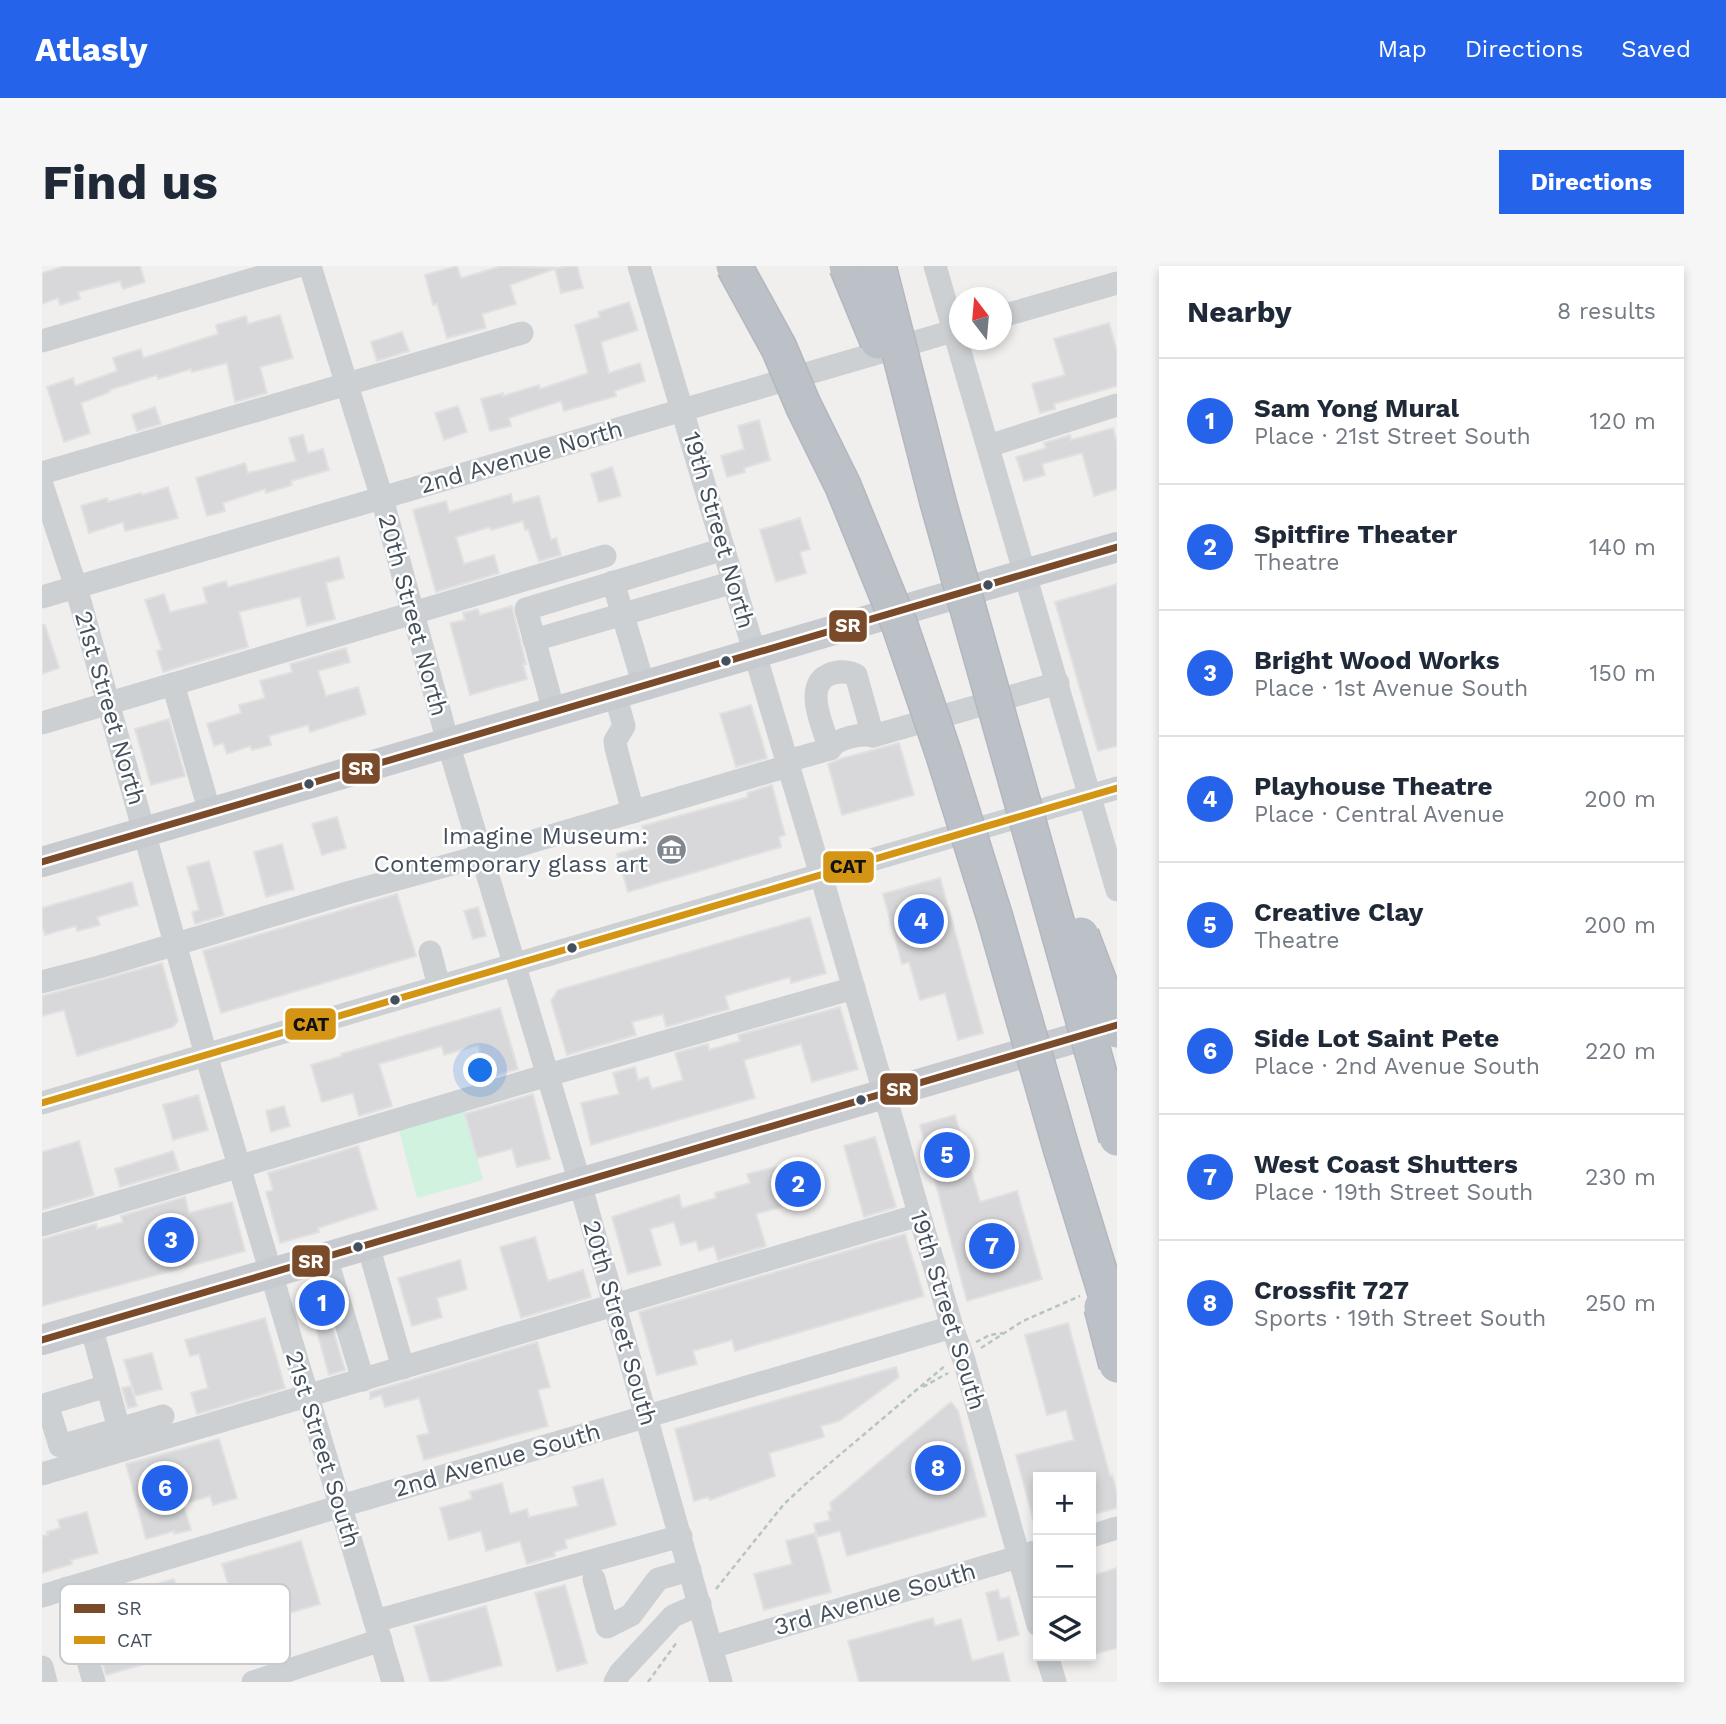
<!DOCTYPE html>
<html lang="en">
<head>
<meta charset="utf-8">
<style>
	:root { --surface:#fff; --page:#f6f6f7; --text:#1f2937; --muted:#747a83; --line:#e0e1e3; --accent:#2563eb }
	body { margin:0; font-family:"Work Sans",sans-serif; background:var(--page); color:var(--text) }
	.controls { position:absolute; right:21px; bottom:21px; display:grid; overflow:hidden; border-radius:0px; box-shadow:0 4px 10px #0003 }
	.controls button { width:63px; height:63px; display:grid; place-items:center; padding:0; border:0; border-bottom:2px solid var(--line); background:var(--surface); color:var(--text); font:35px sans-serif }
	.compass { position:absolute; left:907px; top:21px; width:63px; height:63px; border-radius:50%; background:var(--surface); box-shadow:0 4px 10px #0003; rotate:344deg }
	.you { position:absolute; left:439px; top:805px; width:24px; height:24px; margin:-18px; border:5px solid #fff; border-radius:50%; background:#1a73e8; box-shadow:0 0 0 10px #1a73e833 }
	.badge { display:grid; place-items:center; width:46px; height:46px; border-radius:50%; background:var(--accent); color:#fff; font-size:23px; font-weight:700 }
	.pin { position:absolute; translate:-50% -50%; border:4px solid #fff; box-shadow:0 2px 7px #0006 }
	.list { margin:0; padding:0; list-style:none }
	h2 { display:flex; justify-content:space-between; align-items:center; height:91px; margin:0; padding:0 28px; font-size:30px }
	h2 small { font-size:23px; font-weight:400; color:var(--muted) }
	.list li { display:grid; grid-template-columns:46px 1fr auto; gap:21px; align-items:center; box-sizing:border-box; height:126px; padding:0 28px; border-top:2px solid var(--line) }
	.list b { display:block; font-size:26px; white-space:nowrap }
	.list p { margin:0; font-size:23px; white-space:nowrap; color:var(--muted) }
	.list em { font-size:23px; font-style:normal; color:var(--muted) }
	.icon { flex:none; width:38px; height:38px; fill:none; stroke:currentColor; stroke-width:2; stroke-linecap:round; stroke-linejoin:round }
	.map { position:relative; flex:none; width:1075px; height:1416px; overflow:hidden; border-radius:0px }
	header { display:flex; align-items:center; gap:42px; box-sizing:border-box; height:98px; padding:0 35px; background:var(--accent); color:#fff }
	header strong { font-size:33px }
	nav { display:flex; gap:38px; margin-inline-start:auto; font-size:24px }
	.intro { display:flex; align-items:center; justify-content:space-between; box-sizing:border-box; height:168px; padding:0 42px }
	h1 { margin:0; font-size:49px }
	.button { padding:18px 32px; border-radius:0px; background:var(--accent); color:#fff; font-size:24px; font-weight:700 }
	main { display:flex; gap:42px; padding:0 42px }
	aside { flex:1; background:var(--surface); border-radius:0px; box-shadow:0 4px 10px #0003 }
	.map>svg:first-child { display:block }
	.green { fill:#d0f2df }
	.building { fill:#d8d8da; stroke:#e1e1e1; stroke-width:2 }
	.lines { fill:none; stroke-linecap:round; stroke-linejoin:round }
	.path { stroke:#b7c5c2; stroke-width:2.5; stroke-dasharray:5 3.5; stroke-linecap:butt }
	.minor { stroke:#ccd0d3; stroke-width:23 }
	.major { stroke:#c7cacf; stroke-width:30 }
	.highway-bridge-casing { stroke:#b3b7bf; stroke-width:38; stroke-linecap:butt }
	.highway-bridge { stroke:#bcc1c7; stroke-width:35 }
	.bus-1-casing { stroke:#fff; stroke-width:12 }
	.bus-2-casing { stroke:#fff; stroke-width:12 }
	.bus-1 { stroke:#7a4b2a; stroke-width:7 }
	.bus-2 { stroke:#d39513; stroke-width:7 }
	.bus-dot { fill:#444f5d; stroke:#fff; stroke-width:2.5 }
	.labels { text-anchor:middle; stroke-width:5; stroke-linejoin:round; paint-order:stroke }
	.street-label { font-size:24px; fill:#444f5d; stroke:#fff }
	.poi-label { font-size:24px; fill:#444f5d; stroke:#fff; text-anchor:end }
	.key { fill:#fff; stroke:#c7cace; stroke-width:2 }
	.key-label { font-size:19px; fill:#444f5d }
	.line-badge { stroke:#fff; stroke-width:2.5 }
	.badge-label { font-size:19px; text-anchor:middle; font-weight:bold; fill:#fff }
	.pale-badge-label { font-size:19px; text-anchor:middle; font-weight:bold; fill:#111 }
</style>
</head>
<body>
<header>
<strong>Atlasly</strong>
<nav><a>Map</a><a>Directions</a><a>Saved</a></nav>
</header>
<div class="intro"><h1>Find us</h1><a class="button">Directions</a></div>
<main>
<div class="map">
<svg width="1075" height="1416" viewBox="0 0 1075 1416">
	<rect width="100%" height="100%" fill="#f0efee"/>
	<path class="green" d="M422,843l19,71 -66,18 -19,-71z"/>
	<g class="building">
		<path d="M23,0h75l5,16 -22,7 -3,-8 -42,11 2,7 -20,6 -2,-7 -16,6v-31z"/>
		<path d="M415,0l4,12 41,-12 55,2 -47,17 6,19 -34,10 4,14 -39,10 -10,-34 -4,1 -8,-30z"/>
		<path d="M524,0h11l6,22 -22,5 -6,-24z"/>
		<path d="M587,36l9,28 -37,12 8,31 31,-10 5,18 -30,10 1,5 -52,15 -3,-10 -52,17 2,8 -21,5 -9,-32 22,-6v3l36,-11 1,4 48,-16 -13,-48 25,-8 -2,-5z"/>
		<path d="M238,49l13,43 -33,9 7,26 -32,9 -8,-39 -35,9 -1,-3 -33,10 -1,-4 -48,15 1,2 -29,11 9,30 -26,9 -17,-55 26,-9 2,8 42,-15 -4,-13 28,-9 2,9 75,-24 -2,-9 30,-9 2,8z"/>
		<path d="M1067,57l8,28v35l-63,18 1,5 -15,4 -8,-29 33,-9 -11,-36z"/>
		<path d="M360,66l7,19 -32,10 -6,-19z"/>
		<path d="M416,140l9,26 -23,8 -9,-27z"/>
		<path d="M113,141l6,17 -24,7 -5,-16z"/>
		<path d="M717,154l11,40 -26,8 1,4 -18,5 -6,-21 23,-7 -6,-23z"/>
		<path d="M1071,162l4,15v46l-23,7 -12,-43 -40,11 3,11 -21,6 -8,-24 30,-9 -2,-5 26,-8 1,5z"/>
		<path d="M261,169l5,18 15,-4 6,21 -38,11 1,4 -26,8 -1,-4 -42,14 2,8 -18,5 -11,-38 49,-15 3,10 48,-12 -7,-23z"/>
		<path d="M570,201l9,29 -22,6 -8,-28z"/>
		<path d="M126,221l10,31 -53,13 -2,-9 -34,11 -8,-27 26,-8 1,4 33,-9 1,2z"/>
		<path d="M469,228l2,9 26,-7 12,44 5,-2 5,17 -22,6 -11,-32 -3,1 -2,-9 -32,9 -1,-3 -34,10 8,27 30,-9 5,18 -63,19 -23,-82 33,-9 3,11z"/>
		<path d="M758,252l10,31 -10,3 6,21 -30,9 -16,-52z"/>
		<path d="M297,291l5,21 -18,5 9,36 -28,7 -7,-29 -61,15 9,35 -85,25 -6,-21 5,-1 -17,-50 19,-6 6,18 37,-9 -4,-15 23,-7 2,6z"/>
		<path d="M1075,318v162l-19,5 -43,-149z"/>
		<path d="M470,340l14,58h-3l4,15 -57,16 -20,-72 15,-3 -2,-7 3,-1 12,-3 2,6z"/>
		<path d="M0,359h3l14,43 -17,6z"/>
		<path d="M304,382l4,14 -32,9 8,25 32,-9 8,27 -56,18 -2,-7 -39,11 2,9 -19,5 -2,-4 -23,8 -4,-11 -9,3 -7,-22 34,-11 -2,-8 26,-7 -5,-17 32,-9 -2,-8z"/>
		<path d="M709,439l16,53 -31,9 -16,-53z"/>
		<path d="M127,453l16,57 -34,9 -16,-56z"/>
		<path d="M857,477l15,52 -72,20 -14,-51 12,-5z"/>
		<path d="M730,519l13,50 -6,2 2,10 -153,45 -11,-38 31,-9 -6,-19 106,-29 -1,-4z"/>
		<path d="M295,551l9,31 -24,7 -10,-31z"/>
		<path d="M240,578l12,45 -28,8 -12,-45z"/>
		<path d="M167,595l15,54 -29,9 -3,-12 7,-2 -12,-43z"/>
		<path d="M898,612l43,155 -25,7 -13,-47 -25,7 -11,-38 -7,2 -19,-70z"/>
		<path d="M90,616l6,23 -41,12 3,8 -23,6 -1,-5 -31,9 -3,-9v-18z"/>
		<path d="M355,628l19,62 -195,57 -18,-62z"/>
		<path d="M436,641l8,29 -13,3 -9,-28z"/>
		<path d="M768,651l16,56 -35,10 -1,-6 -65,19 4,13 -63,18 -3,-13 -31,8 4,13 -69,20 -16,-54 7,-11z"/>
		<path d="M120,697l16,58 -5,6 -96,29 -13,-46 -22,6v-20z"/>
		<path d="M798,741l18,62 -46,13 -11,-38 -57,16 11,38 -164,47 -10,-42 38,-9 -6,-21 22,-6 3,13 10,-3 4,12 31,-9 -8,-27 33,-9 1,6 31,-9 -2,-6z"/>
		<path d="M458,742l18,61 -31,9 -9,-33 -34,10 -2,-9 -63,18 13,42 -33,10 -6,-23 -31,9 -11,-37 31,-9 -1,-2z"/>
		<path d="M491,828l17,65 -33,8 -5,-18 -35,9 -12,-44z"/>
		<path d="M156,829l10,35 -35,10 -10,-35z"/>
		<path d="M242,840l6,20 -19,6 -5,-21z"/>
		<path d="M913,849l25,87 37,-11 25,88 -75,22 -47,-176z"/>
		<path d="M833,871l21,70 -32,10 -20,-71z"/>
		<path d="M37,875l15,54 -52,15v-58z"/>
		<path d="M316,880l19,63 -59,19 1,4 -39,11 -14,-51 7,-2 -5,-17z"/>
		<path d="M131,885l6,19 -59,17 -5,-18z"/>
		<path d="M763,894l12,40 -27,8 -1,-3 -33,9 10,32 -48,14 -4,-14 -15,5 -3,-10 -15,4 -7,-23 -24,7 11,36 -33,9 -16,-57 67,-22 3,13 34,-10 -1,-5 35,-10 -3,-9z"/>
		<path d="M143,931l4,16 43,-11 13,49 -203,55v-67l54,-15 1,5 26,-7 -2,-6z"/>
		<path d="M863,968l19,62 -189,55 -3,-11 -39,11 4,13 -40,11 -18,-63z"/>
		<path d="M493,971l13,44 35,-11 8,27 -70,21 -21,-71z"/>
		<path d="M418,994l7,29 -30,9 5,19 -30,9 -14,-48z"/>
		<path d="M280,1037h3l20,67 -16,5 -19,-68z"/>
		<path d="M223,1052l20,70 -88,26 -6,-21 17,-5 -9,-34 -9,2 -5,-16z"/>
		<path d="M1026,1057l42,153 2,-1 5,18v15l-26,7v-40l-9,2h-44v45l-4,1 -18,-68 58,-15 -8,-30 -19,5 -22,-80z"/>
		<path d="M495,1076l13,45 -12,3 10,36 -124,34 -7,-24 12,-3 -10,-35 -34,9 -4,-12 -11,4v-7z"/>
		<path d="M110,1087l10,36 -27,7 -11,-36z"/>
		<path d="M854,1101l3,10 -60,44 -18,5 3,11 -55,16 6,23 -65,24 -2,-3 -14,4 -19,-72z"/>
		<path d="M89,1120l6,20 -9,2 -6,-20z"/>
		<path d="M909,1136l7,9 28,105 -139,40 -7,-25 -23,6 -3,-13 16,-4 -2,-8 4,-2 -2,-7z"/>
		<path d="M177,1173l18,59 -24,7 -3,-9 -27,8 8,26 -17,4v-3l-28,8 -20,-75z"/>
		<path d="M561,1213l13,46 -51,15 2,8 -13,4 1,4 -28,8 -7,-23 -34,10 -5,-20 -32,9 -9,-32 32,-9 -2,-7 32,-9 8,31 17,-5 2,8 49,-11 -5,-19z"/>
		<path d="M45,1246l11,41 -27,7 1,4 -30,9v-37l6,-1 -1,-3 13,-4 -2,-8z"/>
		<path d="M773,1267l16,59 -67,18 -10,-36 38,-10 -6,-23z"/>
		<path d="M259,1275l19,63 -44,13 4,10 -23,7 -3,-10 -13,4 -19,-64z"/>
		<path d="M1075,1302v80l-26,7v-79z"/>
		<path d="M132,1313l21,71 -89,25 -20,-71z"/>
		<path d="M523,1319l22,78 -30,8 -22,-78z"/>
		<path d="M956,1324l2,9 9,-2 10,38 -21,6 -12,-48z"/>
		<path d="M444,1340l16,59 -61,17h-11l-16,-56z"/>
		<path d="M891,1352l2,8 26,-7 11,42 31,-8 7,29h-151l-11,-41z"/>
	</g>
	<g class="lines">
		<g class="path">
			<path d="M934,1076l14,-7 13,-2"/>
			<path d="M939,1082l42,-27 57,-25"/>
			<path d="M881,1121l25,-14"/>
			<path d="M674,1323l68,-85 26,-24 136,-115"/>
			<path d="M606,1416l29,-40"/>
		</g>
		<g class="minor">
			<path d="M268,0l72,232 66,245 132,440 141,499"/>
			<path d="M597,0l182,609 131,452 12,33 74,265"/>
			<path d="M893,0l182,624"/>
			<path d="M960,50l115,-33"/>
			<path d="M0,75l256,-75"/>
			<path d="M946,180l129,-41"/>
			<path d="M0,207l480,-140"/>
			<path d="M0,219l34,102 130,468 187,627"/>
			<path d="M571,316l31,104"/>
			<path d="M0,331l918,-268"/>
			<path d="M492,374l200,-58"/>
			<path d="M131,418l37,129"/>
			<path d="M573,428l9,32 -9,15 1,7 17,64"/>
			<path d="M512,446l-28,-103 198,-60"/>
			<path d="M0,457l563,-167"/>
			<path d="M788,483c-6,-20 -27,-62 -2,-74 9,-4 19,-4 28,0l17,61"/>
			<path d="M745,495l43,-12c7,-11 31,-16 43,-13l185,-53"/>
			<path d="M388,686l9,34"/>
			<path d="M0,716l57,-15 248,-74 156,-43 285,-84"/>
			<path d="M0,837l1075,-315"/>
			<path d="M0,959l506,-150 306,-87"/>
			<path d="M326,979l35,123"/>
			<path d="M284,991l37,123"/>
			<path d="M49,1060l28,103 44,-13"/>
			<path d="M65,1120l-60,18 13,42 59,-17"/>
			<path d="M0,1208l877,-259"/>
			<path d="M1049,1270l26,-8"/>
			<path d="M552,1313l13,48 24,-12 27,-36 32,-9"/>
			<path d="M25,1322l27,94"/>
			<path d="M0,1330l299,-90 611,-179"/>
			<path d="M333,1355l306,-85"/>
			<path d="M670,1381l326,-96"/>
			<path d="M1005,1390l8,26"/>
			<path d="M0,1401l4,15"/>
			<path d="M211,1416l128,-42"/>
			<path d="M573,1416l5,-9 53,-57 27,-12"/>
		</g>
		<g class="major">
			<path d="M0,596l1075,-315"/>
			<path d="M0,1074l1068,-312"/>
		</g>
		<defs>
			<g id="highway-bridge">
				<path d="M692,0l45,82 24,57 40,81 57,140 43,126 52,166 67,233 55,178"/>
				<path d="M805,0l31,75"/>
				<path d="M836,0l60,236 179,636"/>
				<path d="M1039,669l36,95"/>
				<path d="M1060,1041l15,58"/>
			</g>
		</defs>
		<use href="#highway-bridge" class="highway-bridge-casing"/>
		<use href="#highway-bridge" class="highway-bridge"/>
		<defs>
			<g id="bus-1">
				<path d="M0,596l1075,-315"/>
				<path d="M0,1074l1075,-315"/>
			</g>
			<path id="bus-2" d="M0,837l1075,-315"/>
		</defs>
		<use href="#bus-1" class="bus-1-casing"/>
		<use href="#bus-2" class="bus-2-casing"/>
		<use href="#bus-1" class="bus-1"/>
		<use href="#bus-2" class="bus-2"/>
	</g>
	<defs>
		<symbol id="museum-disc" viewBox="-11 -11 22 22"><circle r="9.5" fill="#808790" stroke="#fff"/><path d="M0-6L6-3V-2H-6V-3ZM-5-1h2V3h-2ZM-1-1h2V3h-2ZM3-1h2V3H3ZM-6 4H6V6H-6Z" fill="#fff"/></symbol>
	</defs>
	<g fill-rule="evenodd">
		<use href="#museum-disc" x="612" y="566" width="35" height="35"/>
	</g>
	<g class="bus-dot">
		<circle cx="946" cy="319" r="6"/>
		<circle cx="684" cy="395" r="6"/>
		<circle cx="267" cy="518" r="6"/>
		<circle cx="530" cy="682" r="6"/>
		<circle cx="353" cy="734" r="6"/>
		<circle cx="819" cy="834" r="6"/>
		<circle cx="316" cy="981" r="6"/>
	</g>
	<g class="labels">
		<g class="street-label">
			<text transform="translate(479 191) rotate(-16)" y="8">2nd Avenue North</text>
			<text transform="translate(677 264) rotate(74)" y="8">19th Street North</text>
			<text transform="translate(371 349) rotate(75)" y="8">20th Street North</text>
			<text transform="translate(68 442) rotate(74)" y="8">21st Street North</text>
			<text transform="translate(906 1044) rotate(73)" y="8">19th Street South</text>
			<text transform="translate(578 1057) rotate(74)" y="8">20th Street South</text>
			<text transform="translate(281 1183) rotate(73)" y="8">21st Street South</text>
			<text transform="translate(455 1194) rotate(-16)" y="8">2nd Avenue South</text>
			<text transform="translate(833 1333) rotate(-16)" y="8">3rd Avenue South</text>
		</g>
		<g class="poi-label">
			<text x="606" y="578">Imagine Museum:<tspan x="606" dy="28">Contemporary glass art</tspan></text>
		</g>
	</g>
	<rect x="18" y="1318" width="230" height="80" rx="10" class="key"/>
	<rect x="32" y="1338" width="31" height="9" fill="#7a4b2a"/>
	<rect x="32" y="1370" width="31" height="8" fill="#d39513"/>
	<g class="key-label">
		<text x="75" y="1349">SR</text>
		<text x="75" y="1381">CAT</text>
	</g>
	<g class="line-badge">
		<rect x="786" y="343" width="40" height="34" rx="7" fill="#7a4b2a"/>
		<rect x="299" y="486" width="40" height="33" rx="7" fill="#7a4b2a"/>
		<rect x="780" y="584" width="53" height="34" rx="7" fill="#d39513"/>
		<rect x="242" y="741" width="53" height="34" rx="7" fill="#d39513"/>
		<rect x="837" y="806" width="40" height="34" rx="7" fill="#7a4b2a"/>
		<rect x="249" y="978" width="40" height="34" rx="7" fill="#7a4b2a"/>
	</g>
	<g class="badge-label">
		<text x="806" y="366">SR</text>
		<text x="319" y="509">SR</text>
		<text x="857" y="830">SR</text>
		<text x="269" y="1002">SR</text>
	</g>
	<g class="pale-badge-label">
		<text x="806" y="607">CAT</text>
		<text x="269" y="765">CAT</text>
	</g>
</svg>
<div class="controls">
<button>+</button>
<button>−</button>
<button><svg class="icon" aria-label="layers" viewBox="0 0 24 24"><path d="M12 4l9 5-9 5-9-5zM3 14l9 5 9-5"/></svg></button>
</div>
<svg class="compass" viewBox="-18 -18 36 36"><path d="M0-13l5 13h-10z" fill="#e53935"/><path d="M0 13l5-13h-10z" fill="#747a83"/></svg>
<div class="you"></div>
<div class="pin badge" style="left:280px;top:1037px">1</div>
<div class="pin badge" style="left:756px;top:918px">2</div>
<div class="pin badge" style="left:129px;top:974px">3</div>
<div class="pin badge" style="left:879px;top:655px">4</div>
<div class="pin badge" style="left:905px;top:889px">5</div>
<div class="pin badge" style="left:123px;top:1222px">6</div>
<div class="pin badge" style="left:950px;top:980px">7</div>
<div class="pin badge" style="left:896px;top:1202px">8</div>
</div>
<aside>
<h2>Nearby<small>8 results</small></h2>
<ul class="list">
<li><span class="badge">1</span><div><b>Sam Yong Mural</b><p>Place · 21st Street South</p></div><em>120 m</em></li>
<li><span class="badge">2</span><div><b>Spitfire Theater</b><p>Theatre</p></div><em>140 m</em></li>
<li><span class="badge">3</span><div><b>Bright Wood Works</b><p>Place · 1st Avenue South</p></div><em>150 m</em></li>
<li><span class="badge">4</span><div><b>Playhouse Theatre</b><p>Place · Central Avenue</p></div><em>200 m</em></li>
<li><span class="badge">5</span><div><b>Creative Clay</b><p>Theatre</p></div><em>200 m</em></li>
<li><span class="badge">6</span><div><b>Side Lot Saint Pete</b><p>Place · 2nd Avenue South</p></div><em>220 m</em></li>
<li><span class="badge">7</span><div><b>West Coast Shutters</b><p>Place · 19th Street South</p></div><em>230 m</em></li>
<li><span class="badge">8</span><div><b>Crossfit 727</b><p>Sports · 19th Street South</p></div><em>250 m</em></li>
</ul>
</aside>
</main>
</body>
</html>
